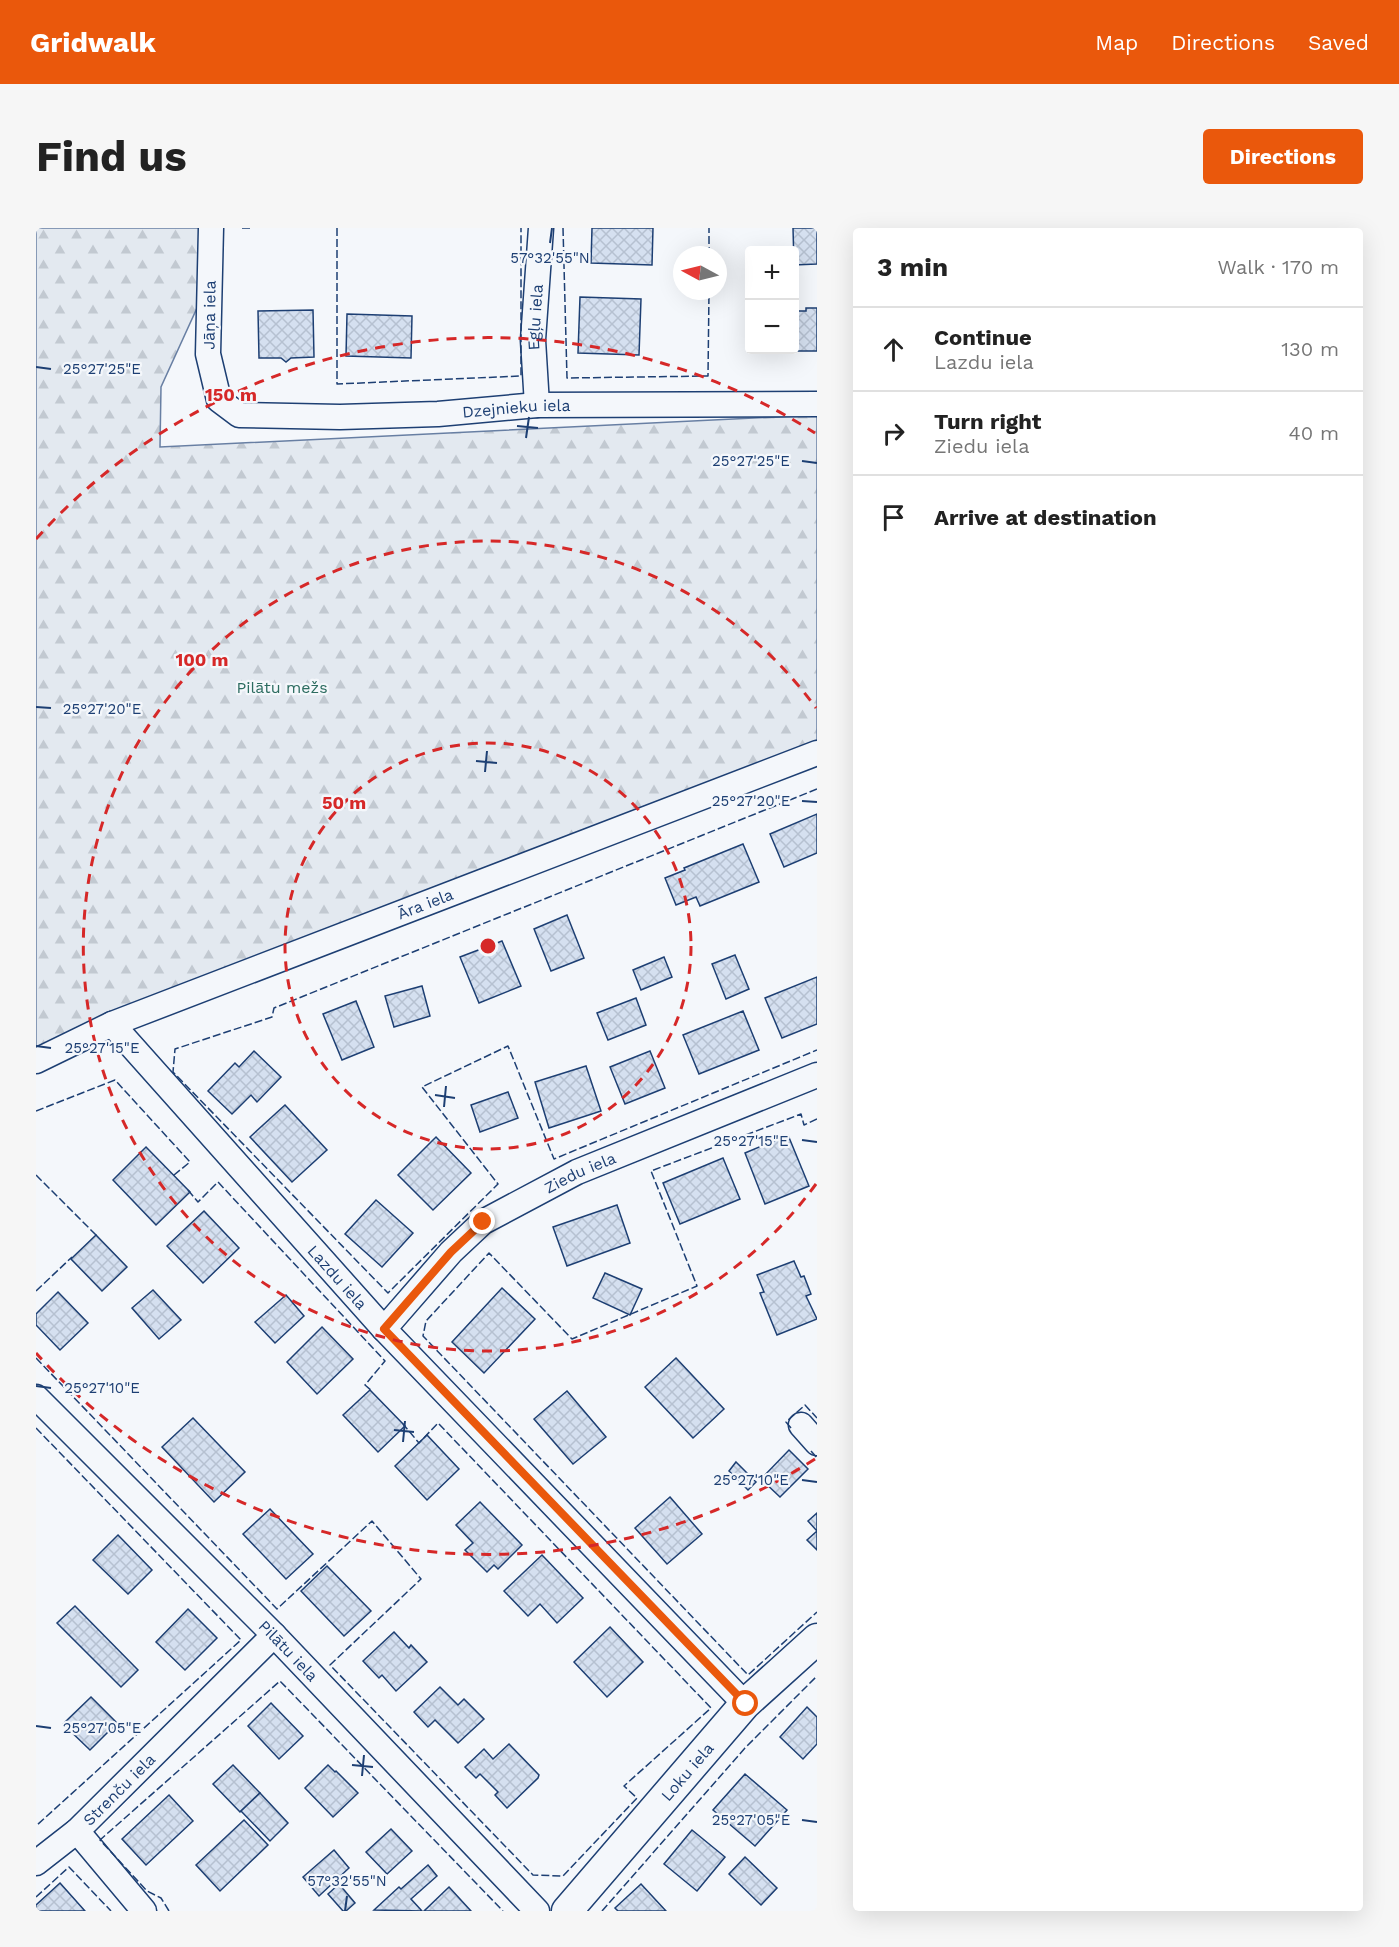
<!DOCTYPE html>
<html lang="en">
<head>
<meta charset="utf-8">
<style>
	:root { --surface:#fff; --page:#f6f6f6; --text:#222; --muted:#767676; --line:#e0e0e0; --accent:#ea580c }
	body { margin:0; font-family:"Work Sans",sans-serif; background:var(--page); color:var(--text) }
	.controls { position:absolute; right:18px; top:18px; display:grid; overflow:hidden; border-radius:6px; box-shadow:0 6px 24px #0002 }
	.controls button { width:54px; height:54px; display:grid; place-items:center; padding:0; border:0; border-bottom:2px solid var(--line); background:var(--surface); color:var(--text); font:30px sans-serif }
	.compass { position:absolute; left:637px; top:18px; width:54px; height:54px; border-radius:50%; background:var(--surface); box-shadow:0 6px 24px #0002; rotate:277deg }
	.stop { position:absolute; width:18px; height:18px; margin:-14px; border:4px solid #ea580c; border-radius:50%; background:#fff }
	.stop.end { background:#ea580c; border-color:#fff; box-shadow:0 2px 6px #0008 }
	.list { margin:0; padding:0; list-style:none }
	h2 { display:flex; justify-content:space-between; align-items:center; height:78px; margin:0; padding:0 24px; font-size:26px }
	h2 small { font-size:20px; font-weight:400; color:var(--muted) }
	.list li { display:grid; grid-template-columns:39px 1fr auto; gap:18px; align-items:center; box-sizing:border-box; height:84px; padding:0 24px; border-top:2px solid var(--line) }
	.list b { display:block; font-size:22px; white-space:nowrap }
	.list p { margin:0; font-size:20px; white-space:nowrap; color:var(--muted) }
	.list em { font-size:20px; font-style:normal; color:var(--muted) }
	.icon { flex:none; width:33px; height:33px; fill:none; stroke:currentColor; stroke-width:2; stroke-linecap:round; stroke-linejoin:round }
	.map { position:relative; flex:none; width:781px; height:1683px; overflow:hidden; border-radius:6px }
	header { display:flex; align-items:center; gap:36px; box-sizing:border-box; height:84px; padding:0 30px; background:var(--accent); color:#fff }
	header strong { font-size:28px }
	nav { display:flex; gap:33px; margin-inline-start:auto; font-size:21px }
	.intro { display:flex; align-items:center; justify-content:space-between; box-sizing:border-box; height:144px; padding:0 36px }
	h1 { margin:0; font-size:42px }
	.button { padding:15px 27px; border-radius:6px; background:var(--accent); color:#fff; font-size:21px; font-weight:700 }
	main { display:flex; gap:36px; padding:0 36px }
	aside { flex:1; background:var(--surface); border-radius:6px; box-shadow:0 6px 24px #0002 }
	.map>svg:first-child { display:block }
	.forest { fill:url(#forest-firs); stroke:#687fa3; stroke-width:1.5 }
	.building { fill:url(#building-cross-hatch); stroke:#1d3f73; stroke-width:1.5 }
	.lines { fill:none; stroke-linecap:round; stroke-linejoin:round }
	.minor-casing { stroke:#1d3f73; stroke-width:27 }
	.tertiary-casing { stroke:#1d3f73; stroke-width:33 }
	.minor { stroke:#f4f7fb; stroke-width:24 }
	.tertiary { stroke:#f4f7fb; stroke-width:30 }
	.fence { stroke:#1d3f73; stroke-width:1.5; stroke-dasharray:8 3; stroke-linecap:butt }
	.route { stroke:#ea580c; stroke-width:8 }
	.ticks { fill:none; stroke:#1d3f73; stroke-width:2 }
	.ring { fill:none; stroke:#d62828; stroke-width:3; stroke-dasharray:10 8 }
	.labels { text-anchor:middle; stroke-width:4.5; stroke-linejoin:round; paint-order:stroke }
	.street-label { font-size:16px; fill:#1d3f73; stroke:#f4f7fb }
	.park-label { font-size:16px; fill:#2c6c60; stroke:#f4f7fb }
	.ticks-label { font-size:15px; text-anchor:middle; fill:#1d3f73; stroke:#f4f7fb; stroke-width:4.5; stroke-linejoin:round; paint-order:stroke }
	.centre { fill:#d62828; stroke:#f4f7fb; stroke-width:3 }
	.ring-label { font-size:18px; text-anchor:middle; font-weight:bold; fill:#d62828; stroke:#f4f7fb; stroke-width:4.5; stroke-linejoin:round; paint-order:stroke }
</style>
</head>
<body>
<header>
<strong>Gridwalk</strong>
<nav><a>Map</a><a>Directions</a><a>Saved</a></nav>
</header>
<div class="intro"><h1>Find us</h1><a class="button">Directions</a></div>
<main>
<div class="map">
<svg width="781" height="1683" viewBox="0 0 781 1683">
	<defs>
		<pattern id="forest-firs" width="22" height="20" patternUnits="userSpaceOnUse" patternTransform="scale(1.5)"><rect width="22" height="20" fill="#e3e9f0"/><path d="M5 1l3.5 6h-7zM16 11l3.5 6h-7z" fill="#c2c9d1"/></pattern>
		<pattern id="building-cross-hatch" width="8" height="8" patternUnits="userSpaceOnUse" patternTransform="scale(1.5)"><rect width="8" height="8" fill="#d5e0f0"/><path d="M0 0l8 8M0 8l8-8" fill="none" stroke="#b6c1d1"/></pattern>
	</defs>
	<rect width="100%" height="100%" fill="#f4f7fb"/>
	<path class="forest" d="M0,0h171v58l-46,101 -1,60 657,-32v325l-704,275 -77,34z"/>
	<g class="building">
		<path d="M556,0h61l-1,37 -61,-2z"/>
		<path d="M757,0h24v36l-23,1z"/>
		<path d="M544,69l61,2 -2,56 -61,-2z"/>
		<path d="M770,80h11v43h-35v-1h12v-39h12z"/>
		<path d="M277,82l1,47 -23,1 -5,4 -5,-4h-22l-1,-47z"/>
		<path d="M311,86l65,2 -1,42 -65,-2z"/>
		<path d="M781,586v39l-33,14 -14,-33z"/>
		<path d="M707,616l16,38 -59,24 -4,-9 -20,8 -11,-27 20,-8 -1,-2z"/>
		<path d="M531,687l17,43 -33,13 -17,-42z"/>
		<path d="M466,713l19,45 -42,17 -19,-46z"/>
		<path d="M699,727l14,34 -23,10 -14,-35z"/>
		<path d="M628,729l8,20 -31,13 -8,-20z"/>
		<path d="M781,749v47l-35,14 -17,-40z"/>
		<path d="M386,758l8,30 -36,11 -9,-31z"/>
		<path d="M600,770l10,27 -38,15 -11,-27z"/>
		<path d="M320,773l18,46 -32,13 -19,-46z"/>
		<path d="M707,783l16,39 -60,24 -16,-39z"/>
		<path d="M218,823l27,26 -24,25 -6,-7 -19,19 -24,-23 27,-28 4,4z"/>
		<path d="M614,823l15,37 -40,16 -15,-37z"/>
		<path d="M550,838l15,45 -52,17 -14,-46z"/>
		<path d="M472,864l10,26 -38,14 -9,-27z"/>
		<path d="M249,877l42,45 -35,32 -42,-45z"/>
		<path d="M752,907l21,51 -44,18 -20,-51z"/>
		<path d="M400,909l35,36 -38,37 -35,-35z"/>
		<path d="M110,919l44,45 -34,33 -43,-45z"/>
		<path d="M687,930l17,41 -60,25 -17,-41z"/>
		<path d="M340,972l37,33 -31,34 -37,-33z"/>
		<path d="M581,977l13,38 -63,23 -14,-39z"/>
		<path d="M168,983l35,37 -36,35 -36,-37z"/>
		<path d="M60,1007l31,32 -25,24 -31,-32z"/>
		<path d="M758,1033l7,16 3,-1 7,18 -5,2 11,23 -40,16 -17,-42 4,-1 -7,-17z"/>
		<path d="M569,1045l37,16 -12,26 -37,-17z"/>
		<path d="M466,1060l33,31 -51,54 -32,-31z"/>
		<path d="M117,1062l28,30 -22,19 -27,-31z"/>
		<path d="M22,1064l30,31 -28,27 -24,-25v-11z"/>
		<path d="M250,1067l18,21 -29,27 -20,-21z"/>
		<path d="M286,1099l31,32 -36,35 -30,-32z"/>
		<path d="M640,1130l48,51 -31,29 -48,-51z"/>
		<path d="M334,1162l35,36 -27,26 -35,-37z"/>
		<path d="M531,1163l39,46 -33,27 -39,-45z"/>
		<path d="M157,1190l52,54 -31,30 -52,-55z"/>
		<path d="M391,1207l32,34 -32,31 -32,-34z"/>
		<path d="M753,1222l19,19 -28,28 -19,-18z"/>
		<path d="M700,1234l20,20 -8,8 -19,-19z"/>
		<path d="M634,1269l32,37 -35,30 -32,-36z"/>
		<path d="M444,1274l42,43 -24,24 -4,-4 -7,7 -22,-22 8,-7 -17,-18z"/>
		<path d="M234,1281l43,45 -27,25 -43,-45z"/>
		<path d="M781,1285v37l-10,-10 10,-9 -9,-10z"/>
		<path d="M82,1307l34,35 -24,24 -35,-34z"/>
		<path d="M506,1327l41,43 -26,25 -17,-19 -12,12 -24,-25z"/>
		<path d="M291,1338l44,45 -27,25 -43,-45z"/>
		<path d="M39,1378l63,64 -17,17 -64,-64z"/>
		<path d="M152,1381l29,29 -32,32 -29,-28z"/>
		<path d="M574,1399l33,35 -36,35 -33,-35z"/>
		<path d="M358,1404l15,16 2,-3 16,17 -31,29 -14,-16 -3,3 -16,-17z"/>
		<path d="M404,1459l18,18 6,-6 20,20 -26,24 -23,-23 -7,7 -14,-15z"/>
		<path d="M55,1469l26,26 -27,27 -27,-26z"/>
		<path d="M235,1475l32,33 -24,23 -31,-33z"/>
		<path d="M771,1479l10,10v27l-14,15 -23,-22z"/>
		<path d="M473,1516l30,31 -1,3 -31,30 -12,-13 3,-3 -18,-18 -4,4 -11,-11 19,-18 9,10z"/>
		<path d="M197,1537l27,28 -20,19 -27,-28z"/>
		<path d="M292,1537l7,7 1,-1 22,22 -25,24 -28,-29z"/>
		<path d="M709,1546l42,36 -32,36 -42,-36z"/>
		<path d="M224,1565l28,30 -18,18 -29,-30z"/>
		<path d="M133,1567l24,26 -47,44 -24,-26z"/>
		<path d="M208,1592l24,25 -48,46 -24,-26z"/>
		<path d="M355,1601l21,22 -25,23 -21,-22z"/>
		<path d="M656,1602l33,27 -28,34 -33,-27z"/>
		<path d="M298,1622l15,18 -30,28 -16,-19z"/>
		<path d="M709,1629l32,31 -16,17 -32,-31z"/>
		<path d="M392,1637l9,11 -26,23 11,12 -48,-1 25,-23 2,2z"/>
		<path d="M24,1655l25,28h-49v-6z"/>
		<path d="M303,1656l16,19 -9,8h-3l-15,-17z"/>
		<path d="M605,1656l25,27h-48l-3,-3z"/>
		<path d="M413,1659l22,24h-47z"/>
	</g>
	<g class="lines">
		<defs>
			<g id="minor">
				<path id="s1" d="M175,0l-3,126 11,46 20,15 101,2 98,-3 99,-9 280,-1"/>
				<path id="s2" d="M501,177l-4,-65 8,-112"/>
				<path id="s3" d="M76,796l272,305 361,375"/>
				<path id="s4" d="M0,833l76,-37 705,-271"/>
				<path id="s5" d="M348,1101l67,-77 32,-30 94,-50 240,-97"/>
				<path id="s6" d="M0,1169l238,238 263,276"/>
				<path d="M765,1197l16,18"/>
				<path d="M41,1603l67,80"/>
				<path id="s7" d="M0,1635l41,-32 197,-196"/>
			</g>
			<g id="tertiary">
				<path id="s8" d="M531,1683l178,-207 72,-65"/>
			</g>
		</defs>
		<use href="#minor" class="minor-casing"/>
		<use href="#tertiary" class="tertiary-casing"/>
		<use href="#minor" class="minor"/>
		<use href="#tertiary" class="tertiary"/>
		<g class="fence">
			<path d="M206,0h8"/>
			<path d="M301,0v156l184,-8v-148"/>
			<path d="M527,0l4,150 141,-2 1,-85"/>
			<path d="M673,27v-27"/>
			<path d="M781,561l-543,219 -2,9 -97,32 -2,23 215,221 110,-109 -76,-97 86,-41 46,113 263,-109"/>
			<path d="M0,883l79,-31 75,82 -16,13 1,2"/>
			<path d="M781,891l-13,6 -3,-11 -150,57 46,115 -125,53 -83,-86 -63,68 -3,15 325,339 69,-63"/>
			<path d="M0,947l60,60 -2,1"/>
			<path d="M152,962l10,12 20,-20 167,179 -20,24 7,6"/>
			<path d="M0,1063l36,-34"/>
			<path d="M0,1130l241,251 95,-88 49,58 -91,86 203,210 30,1 74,-78 -13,-12 87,-78 -273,-285 -19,20 -16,-19"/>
			<path d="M0,1200l205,212 -205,186"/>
			<path d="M755,1200l-5,-6 19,-17 12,13"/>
			<path d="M775,1223l6,7"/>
			<path d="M0,1669l33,-30 42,44"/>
			<path d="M133,1683l-8,-13 -14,-7 -47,-51 180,-159 223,230"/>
			<path d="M566,1683l143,-163 72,-72"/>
		</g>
	</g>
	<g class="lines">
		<path class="route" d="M447,994l-32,30 -67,77 362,375"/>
	</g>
	<path class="ticks" d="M514,15l2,-15M0,139l15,2M481,198l21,2M490,210l3,-21M766,233l15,2M0,479l15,1M440,533l21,2M449,544l2,-21M766,573l15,1M0,818l15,2M399,867l20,3M408,879l2,-21M766,912l15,2M0,1158l15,2M358,1202l20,2M367,1214l2,-21M766,1252l15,2M0,1498l15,2M316,1537l21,2M326,1548l2,-21M766,1592l15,2M309,1683l2,-15"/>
	<g class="ring">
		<circle cx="452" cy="718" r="203"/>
		<path d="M780 956A405 405 0 1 1 780 480"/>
		<path d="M779 1231A608 608 0 0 1 0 1125M0 311A608 608 0 0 1 779 205"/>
	</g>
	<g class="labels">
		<g class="street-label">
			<text transform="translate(173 87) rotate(-89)" y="6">Jāņa iela</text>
			<text dy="6" stroke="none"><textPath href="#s2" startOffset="88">Egļu iela</textPath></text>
			<text dy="6" stroke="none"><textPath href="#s1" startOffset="476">Dzejnieku iela</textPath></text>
			<text dy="6" stroke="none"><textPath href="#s4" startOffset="420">Āra iela</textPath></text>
			<text dy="6" stroke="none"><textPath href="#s5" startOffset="255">Ziedu iela</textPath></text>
			<text dy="6" stroke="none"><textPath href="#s3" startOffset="339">Lazdu iela</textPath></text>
			<text dy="6" stroke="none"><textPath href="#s6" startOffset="358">Pilātu iela</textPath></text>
			<text dy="6" stroke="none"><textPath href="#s8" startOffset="184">Loku iela</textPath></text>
			<text dy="6" stroke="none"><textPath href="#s7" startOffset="111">Strenču iela</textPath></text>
		</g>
		<g class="park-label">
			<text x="246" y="465">Pilātu mežs</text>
		</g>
	</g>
	<g class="ticks-label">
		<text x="514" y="35">57°32'55"N</text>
		<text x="66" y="146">25°27'25"E</text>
		<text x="715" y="238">25°27'25"E</text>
		<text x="66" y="486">25°27'20"E</text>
		<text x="715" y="578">25°27'20"E</text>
		<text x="66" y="825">25°27'15"E</text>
		<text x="715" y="918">25°27'15"E</text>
		<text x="66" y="1165">25°27'10"E</text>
		<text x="715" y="1257">25°27'10"E</text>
		<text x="66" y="1505">25°27'05"E</text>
		<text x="715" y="1597">25°27'05"E</text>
		<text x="311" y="1658">57°32'55"N</text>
	</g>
	<circle cx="452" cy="718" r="9" class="centre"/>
	<g class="ring-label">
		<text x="195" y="173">150 m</text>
		<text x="166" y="438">100 m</text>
		<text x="308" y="581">50 m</text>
	</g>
</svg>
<div class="controls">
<button>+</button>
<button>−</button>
</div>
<svg class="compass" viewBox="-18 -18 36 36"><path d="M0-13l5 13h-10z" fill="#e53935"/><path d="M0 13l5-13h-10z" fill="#767676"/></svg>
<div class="stop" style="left:710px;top:1476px"></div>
<div class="stop end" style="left:447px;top:994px"></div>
</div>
<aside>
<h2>3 min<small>Walk · 170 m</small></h2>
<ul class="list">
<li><svg class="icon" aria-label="ahead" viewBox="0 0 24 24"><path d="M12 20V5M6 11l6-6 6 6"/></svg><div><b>Continue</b><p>Lazdu iela</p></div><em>130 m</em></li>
<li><svg class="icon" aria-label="right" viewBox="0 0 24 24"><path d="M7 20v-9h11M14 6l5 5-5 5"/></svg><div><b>Turn right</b><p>Ziedu iela</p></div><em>40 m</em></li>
<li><svg class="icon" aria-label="arrive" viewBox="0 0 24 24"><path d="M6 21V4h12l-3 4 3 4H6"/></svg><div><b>Arrive at destination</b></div></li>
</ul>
</aside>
</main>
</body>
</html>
